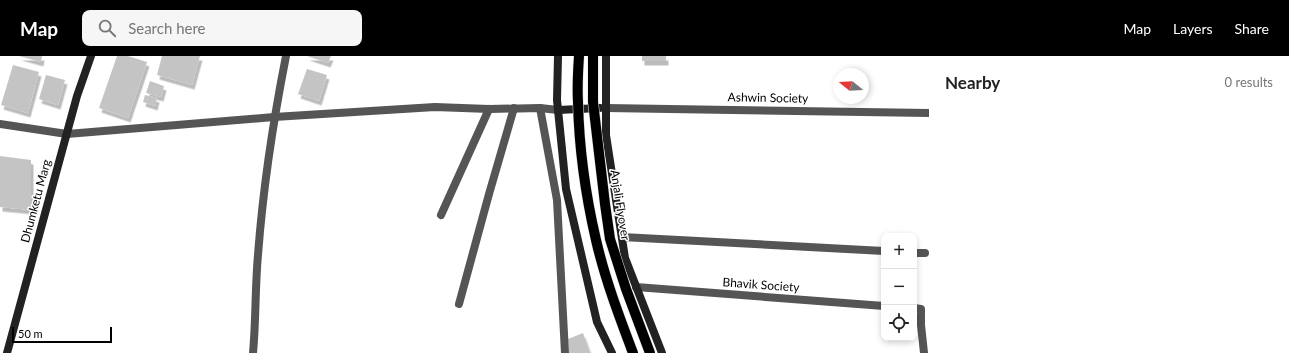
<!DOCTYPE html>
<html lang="en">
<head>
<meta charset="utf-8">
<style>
	:root { --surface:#fff; --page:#f6f6f6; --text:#222; --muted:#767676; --line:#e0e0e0; --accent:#000 }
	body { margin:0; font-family:Lato,sans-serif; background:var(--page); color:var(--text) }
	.controls { position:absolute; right:12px; bottom:12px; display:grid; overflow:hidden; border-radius:8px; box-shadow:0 2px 6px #0003 }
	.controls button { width:36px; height:36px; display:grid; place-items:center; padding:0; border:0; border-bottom:1px solid var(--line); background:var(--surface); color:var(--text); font:20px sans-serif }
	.compass { position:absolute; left:833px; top:12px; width:36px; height:36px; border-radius:50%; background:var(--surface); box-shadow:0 2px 6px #0003; rotate:288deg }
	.scale { position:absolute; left:12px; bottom:10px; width:100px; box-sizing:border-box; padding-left:4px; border:2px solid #000; border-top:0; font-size:11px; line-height:14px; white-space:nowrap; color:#000; -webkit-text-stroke:3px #fff; paint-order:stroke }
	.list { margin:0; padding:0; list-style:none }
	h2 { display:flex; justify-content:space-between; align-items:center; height:52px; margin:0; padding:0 16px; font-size:17px }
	h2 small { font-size:13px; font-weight:400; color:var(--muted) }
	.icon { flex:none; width:22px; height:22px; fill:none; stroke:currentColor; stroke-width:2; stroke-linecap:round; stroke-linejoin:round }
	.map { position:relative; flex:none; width:929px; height:297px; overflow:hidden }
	header { display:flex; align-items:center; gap:24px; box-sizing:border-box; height:56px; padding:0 20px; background:var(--accent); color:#fff }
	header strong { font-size:19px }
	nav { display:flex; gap:22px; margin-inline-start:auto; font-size:14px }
	.search { width:280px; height:36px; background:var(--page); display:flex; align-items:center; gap:10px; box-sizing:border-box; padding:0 14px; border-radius:8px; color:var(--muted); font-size:15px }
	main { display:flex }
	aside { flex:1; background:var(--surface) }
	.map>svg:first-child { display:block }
	.building { fill:#c4c4c4; filter:url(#shadow) }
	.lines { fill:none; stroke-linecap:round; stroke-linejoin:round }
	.street { stroke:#555; stroke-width:8 }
	.secondary { stroke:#222; stroke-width:8 }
	.primary-bridge-casing { stroke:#dbdbdb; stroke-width:11; stroke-linecap:butt }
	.primary-bridge { stroke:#000; stroke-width:10 }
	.labels { text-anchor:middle; stroke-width:3; stroke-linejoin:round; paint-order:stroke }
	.street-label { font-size:12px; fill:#000; stroke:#fff }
</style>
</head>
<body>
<header>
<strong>Map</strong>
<div class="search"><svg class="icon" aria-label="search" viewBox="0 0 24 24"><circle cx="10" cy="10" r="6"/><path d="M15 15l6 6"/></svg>Search here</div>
<nav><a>Map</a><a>Layers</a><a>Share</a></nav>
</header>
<main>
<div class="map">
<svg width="929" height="297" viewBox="0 0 929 297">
	<defs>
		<filter id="shadow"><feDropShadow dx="2.5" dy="4.5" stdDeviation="0" flood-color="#0004"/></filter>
	</defs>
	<rect width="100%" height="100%" fill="#fff"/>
	<g class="building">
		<path d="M19,0h23l-1,6z"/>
		<path d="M117,0h11l19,6 -19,56 -29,-10z"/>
		<path d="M162,0h38l-8,29 -35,-10z"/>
		<path d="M307,0h24l-3,7z"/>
		<rect x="642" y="0" width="24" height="5"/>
		<path d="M13,9l26,7 -11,41 -27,-8z"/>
		<path d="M307,13l20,6 -8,26 -21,-7z"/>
		<path d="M46,19l19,5 -7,25 -19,-6z"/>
		<path d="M150,25l14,5 -3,11 -15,-4z"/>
		<path d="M145,39l12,3 -2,8 -12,-4z"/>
		<path d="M0,100l31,4v50l-31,-3z"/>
		<path d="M583,277l7,20h-21l-1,-14z"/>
	</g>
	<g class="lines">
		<g class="street">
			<path d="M540,52l17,92 8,153"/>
			<path d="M606,52l323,5"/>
			<path d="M0,68l67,10 207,-17 161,-10 54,2 51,-1 18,2"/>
			<path d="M441,159l48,-106"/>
			<path d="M622,181l262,14"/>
			<path d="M914,197h11"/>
			<path d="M636,231l248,19"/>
			<path d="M459,248l30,-110 25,-86"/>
			<path d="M914,252l7,1v16l3,28"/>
			<path d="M253,297c3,-32 2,-65 5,-98 5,-67 15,-133 28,-199"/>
		</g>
		<g class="secondary">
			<path d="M558,0l-1,44 9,89 31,133 15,31"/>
			<path d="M606,0v79l19,123 37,95"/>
			<path d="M558,54l42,-2"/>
			<path d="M7,297l70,-257 14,-40"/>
		</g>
		<defs>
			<g id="primary-bridge">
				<path d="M579,0c-1,15 -2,30 -1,46 1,44 8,95 18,138 9,39 23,76 37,113"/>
				<path d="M593,0v46l12,102 5,35 16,50 24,64"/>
			</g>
		</defs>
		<use href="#primary-bridge" class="primary-bridge-casing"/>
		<use href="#primary-bridge" class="primary-bridge"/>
	</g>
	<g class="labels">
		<g class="street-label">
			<text transform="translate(768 42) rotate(1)" y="4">Ashwin Society</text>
			<text transform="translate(36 145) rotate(-75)" y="4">Dhumketu Marg</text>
			<text transform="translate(620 149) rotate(81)" y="4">Anjali Flyover</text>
			<text transform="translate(761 229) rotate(4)" y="4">Bhavik Society</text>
		</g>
	</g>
</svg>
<div class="controls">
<button>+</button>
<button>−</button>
<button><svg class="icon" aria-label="locate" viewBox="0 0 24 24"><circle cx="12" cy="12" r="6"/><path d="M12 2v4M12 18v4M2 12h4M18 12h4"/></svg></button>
</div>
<svg class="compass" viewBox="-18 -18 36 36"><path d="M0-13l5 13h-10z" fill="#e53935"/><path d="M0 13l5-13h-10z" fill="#767676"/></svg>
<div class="scale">50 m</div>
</div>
<aside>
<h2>Nearby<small>0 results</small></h2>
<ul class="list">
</ul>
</aside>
</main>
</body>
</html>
